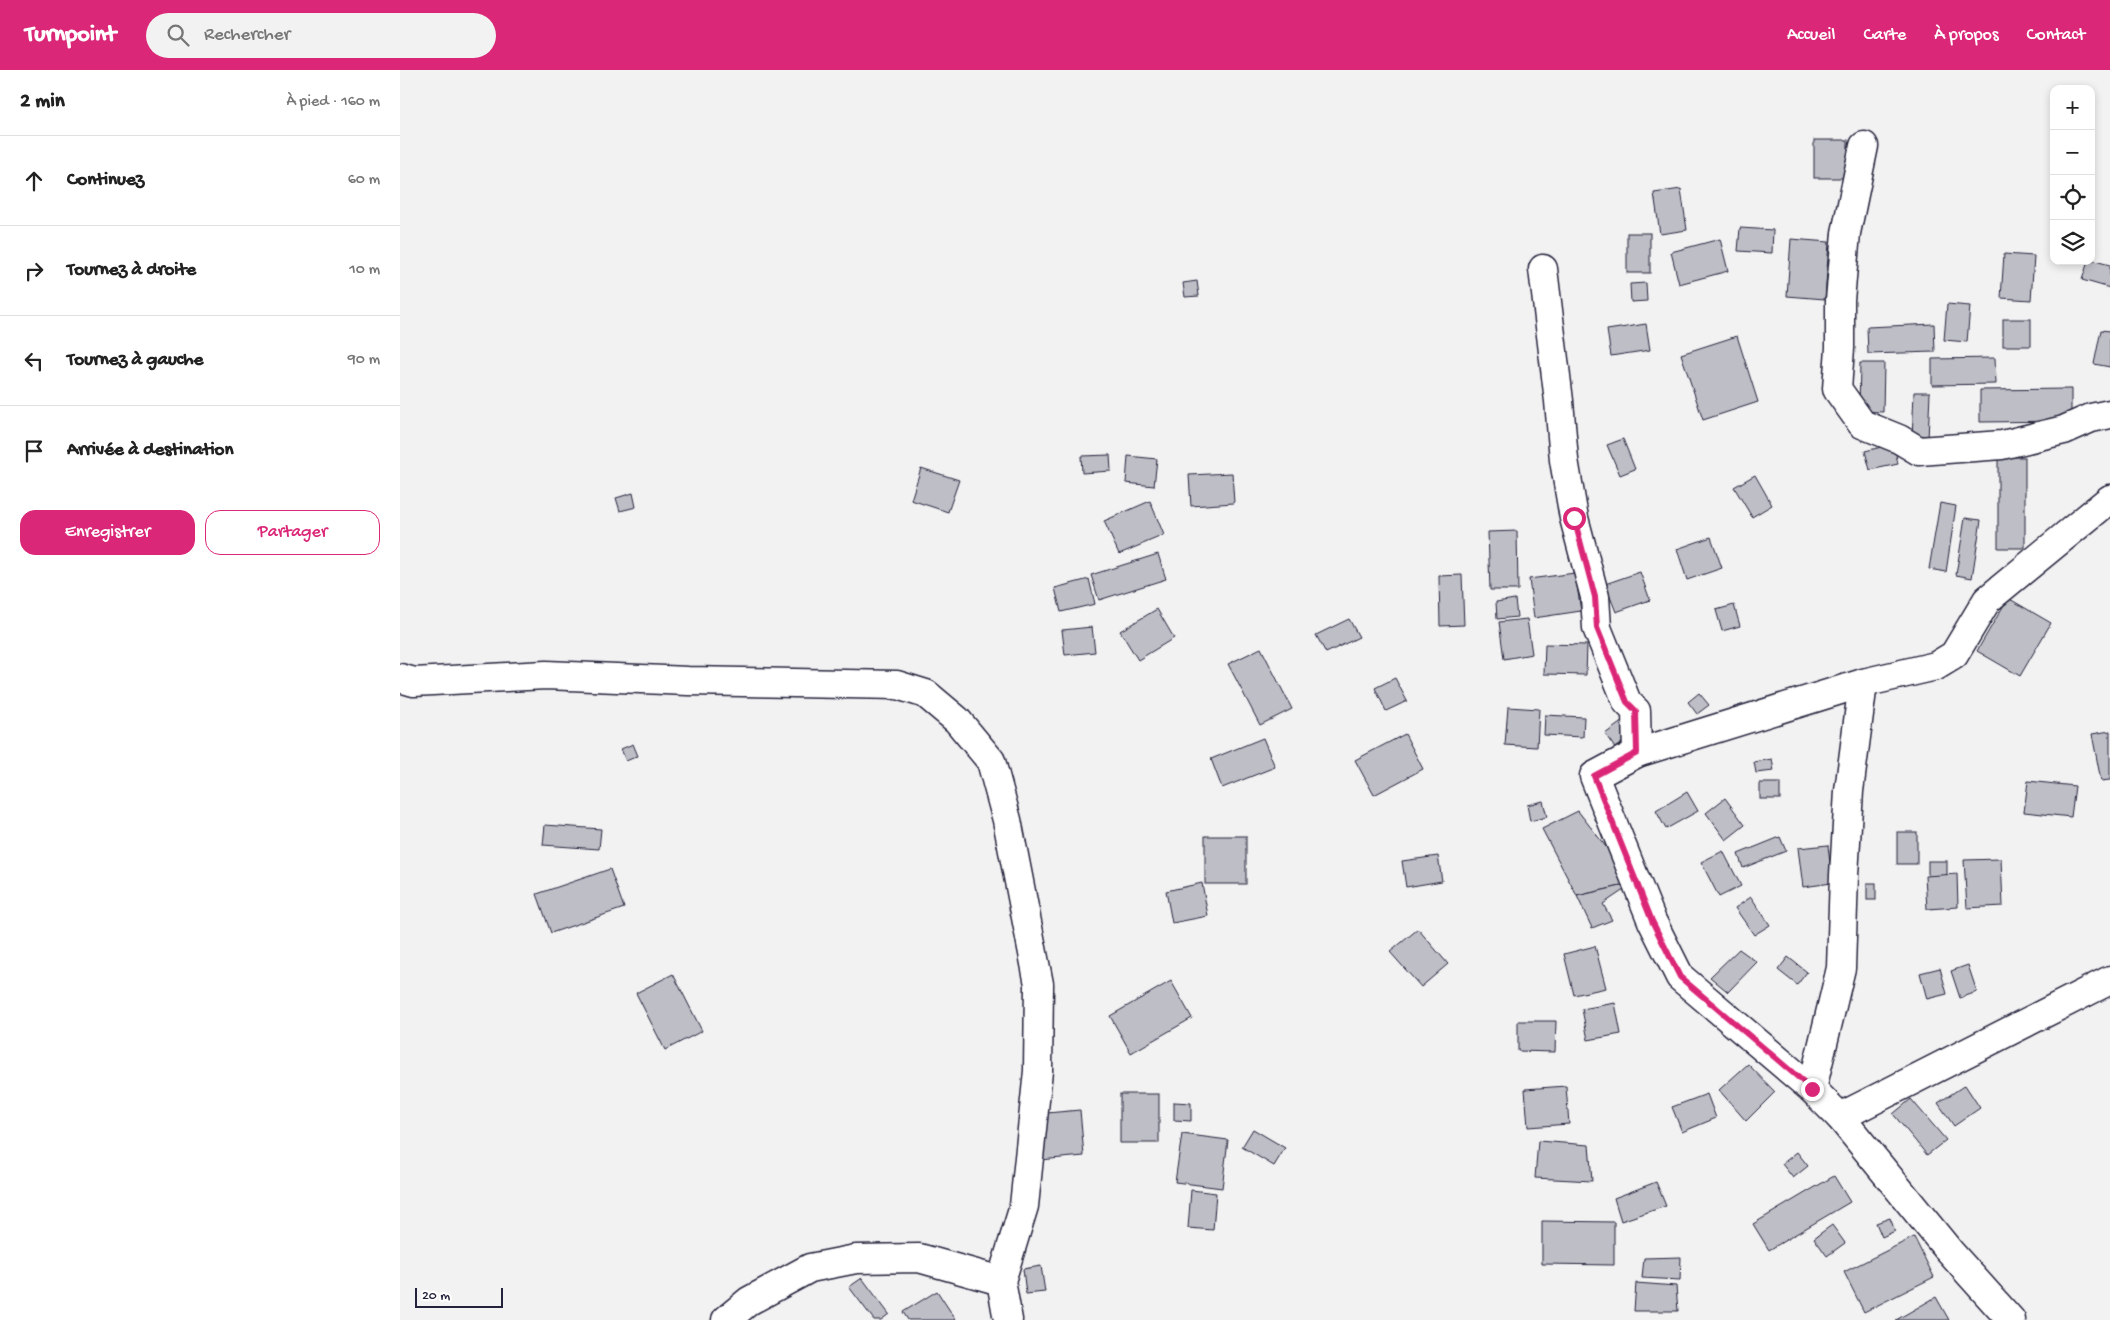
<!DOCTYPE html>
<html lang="fr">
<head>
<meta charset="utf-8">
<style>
	:root { --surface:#fff; --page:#f2f2f2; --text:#222; --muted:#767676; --line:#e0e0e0; --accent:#db2777 }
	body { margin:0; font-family:"Gochi Hand",sans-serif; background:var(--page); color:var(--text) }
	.controls { position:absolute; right:15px; top:15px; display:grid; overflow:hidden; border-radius:10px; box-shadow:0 2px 8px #0003 }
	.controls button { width:45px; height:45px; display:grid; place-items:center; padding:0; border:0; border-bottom:1px solid var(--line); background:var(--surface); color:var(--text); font:25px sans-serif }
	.scale { position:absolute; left:15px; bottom:12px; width:88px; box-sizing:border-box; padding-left:5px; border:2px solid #22223b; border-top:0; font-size:14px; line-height:18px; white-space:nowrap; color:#22223b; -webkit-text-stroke:4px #fff; paint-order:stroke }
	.stop { position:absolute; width:15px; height:15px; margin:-11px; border:4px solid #db2777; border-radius:50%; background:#fff }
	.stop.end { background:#db2777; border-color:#fff; box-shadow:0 1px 5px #0008 }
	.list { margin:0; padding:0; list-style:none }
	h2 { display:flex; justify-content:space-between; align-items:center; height:65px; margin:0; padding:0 20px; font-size:21px }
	h2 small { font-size:16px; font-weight:400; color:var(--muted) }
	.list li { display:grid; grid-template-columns:32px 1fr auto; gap:15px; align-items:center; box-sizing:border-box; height:90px; padding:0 20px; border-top:1px solid var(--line) }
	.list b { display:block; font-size:19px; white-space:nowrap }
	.list em { font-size:16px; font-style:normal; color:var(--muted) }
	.actions { display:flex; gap:10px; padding:15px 20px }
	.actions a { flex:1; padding:11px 0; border:1px solid var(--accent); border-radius:15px; text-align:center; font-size:18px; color:var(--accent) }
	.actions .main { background:var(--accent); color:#fff }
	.icon { flex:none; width:28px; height:28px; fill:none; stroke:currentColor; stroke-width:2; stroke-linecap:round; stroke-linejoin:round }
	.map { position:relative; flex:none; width:1710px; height:1250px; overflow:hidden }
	header { display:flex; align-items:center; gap:30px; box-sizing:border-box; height:70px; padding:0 25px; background:var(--accent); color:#fff }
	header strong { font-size:24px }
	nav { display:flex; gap:28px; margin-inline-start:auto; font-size:18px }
	.search { width:350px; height:45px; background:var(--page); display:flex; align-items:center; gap:12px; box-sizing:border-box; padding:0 18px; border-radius:28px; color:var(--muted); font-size:19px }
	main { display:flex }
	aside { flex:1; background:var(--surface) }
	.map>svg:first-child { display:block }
	.building { fill:#bebec6; stroke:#22223b }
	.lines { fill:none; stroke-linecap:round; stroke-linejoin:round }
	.minor-casing { stroke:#22223b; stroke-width:31 }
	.minor { stroke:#fff; stroke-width:28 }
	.route { stroke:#db2777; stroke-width:6 }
</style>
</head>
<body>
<header>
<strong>Turnpoint</strong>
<div class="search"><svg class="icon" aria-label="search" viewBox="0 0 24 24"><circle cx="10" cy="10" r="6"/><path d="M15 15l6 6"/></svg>Rechercher</div>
<nav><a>Accueil</a><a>Carte</a><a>À propos</a><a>Contact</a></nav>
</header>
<main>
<aside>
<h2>2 min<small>À pied · 160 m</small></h2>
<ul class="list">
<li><svg class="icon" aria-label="ahead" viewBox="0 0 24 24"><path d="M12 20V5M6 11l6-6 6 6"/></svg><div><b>Continuez</b></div><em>60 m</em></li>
<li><svg class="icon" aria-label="right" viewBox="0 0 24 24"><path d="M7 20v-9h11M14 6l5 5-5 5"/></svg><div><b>Tournez à droite</b></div><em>10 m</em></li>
<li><svg class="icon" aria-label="left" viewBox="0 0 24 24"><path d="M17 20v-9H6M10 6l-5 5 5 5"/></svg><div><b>Tournez à gauche</b></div><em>90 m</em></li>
<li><svg class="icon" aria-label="arrive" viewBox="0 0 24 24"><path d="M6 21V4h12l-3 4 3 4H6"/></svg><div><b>Arrivée à destination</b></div></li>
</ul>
<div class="actions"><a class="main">Enregistrer</a><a>Partager</a></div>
</aside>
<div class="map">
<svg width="1710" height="1250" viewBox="0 0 1710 1250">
	<rect width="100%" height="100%" fill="#f2f2f3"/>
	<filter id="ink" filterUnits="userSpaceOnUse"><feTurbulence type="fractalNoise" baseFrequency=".02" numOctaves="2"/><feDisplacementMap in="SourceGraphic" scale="10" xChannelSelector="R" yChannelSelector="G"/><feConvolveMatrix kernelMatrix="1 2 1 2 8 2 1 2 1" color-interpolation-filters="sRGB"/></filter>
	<g filter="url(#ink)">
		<g class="building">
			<rect x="1414" y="70" width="34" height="38"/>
			<path d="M1281,119l6,41 -27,4 -6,-41z"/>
			<path d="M1340,158l33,2 -1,23 -34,-2z"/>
			<rect x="1227" y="163" width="23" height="40"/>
			<path d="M1320,169l8,32 -49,13 -8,-32z"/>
			<path d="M1391,169l38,3 -4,57 -38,-3z"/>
			<path d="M1604,184l30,2 -3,44 -30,-2z"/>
			<path d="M1691,190l19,5v23l-28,-8 6,-19h3z"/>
			<path d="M797,211l2,15 -14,1 -2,-14z"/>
			<path d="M1246,213l1,18 -16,1 -1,-18z"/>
			<path d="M1547,234l23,2 -3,36 -23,-2z"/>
			<rect x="1603" y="249" width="28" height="27"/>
			<path d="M1246,254l4,26 -39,6 -4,-26z"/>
			<path d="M1534,254l1,28 -67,2 -1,-27z"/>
			<path d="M1701,260l9,1v36l-16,-3z"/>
			<path d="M1337,266l21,66 -55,18 -22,-66z"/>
			<path d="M1595,288l1,26 -64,1v-26z"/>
			<path d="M1460,293h24l-1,49 -24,-1z"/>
			<path d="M1671,319v32l-91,1v-32z"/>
			<path d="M1514,322h16l-2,48 -16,-1z"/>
			<path d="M1223,369l12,30 -15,6 -13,-30z"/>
			<path d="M1494,374l4,20 -28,6 -5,-19z"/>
			<path d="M710,385l1,16 -29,2 -1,-17z"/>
			<path d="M728,386l29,3 -3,27 -28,-3z"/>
			<rect x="1598" y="387" width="27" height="91"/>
			<path d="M521,398l38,12 -11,32 -37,-12z"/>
			<path d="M832,403l2,30 -43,3 -2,-31z"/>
			<path d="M1355,405l17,30 -20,12 -18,-30z"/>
			<path d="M233,423l3,14 -16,4 -4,-13z"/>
			<path d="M750,431l14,34 -45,19 -15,-33z"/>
			<path d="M1540,433l16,3 -10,66 -17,-3z"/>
			<path d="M1565,448l16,2 -9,58 -16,-3z"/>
			<path d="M1117,461l1,59h-28l-2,-58z"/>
			<path d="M1311,467l11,31 -35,12 -10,-31z"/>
			<path d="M758,484l8,25 -67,21 -8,-25z"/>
			<path d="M1240,502l10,28 -34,12 -11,-28z"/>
			<path d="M1175,503l6,38 -47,7 -5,-39z"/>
			<path d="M1062,505l2,50 -24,1 -1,-50z"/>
			<path d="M689,509l6,25 -34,8 -6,-24z"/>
			<path d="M1608,528l43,25 -31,53 -43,-25z"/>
			<path d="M1115,529l2,18 -20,2 -1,-17z"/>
			<path d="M1334,535l6,21 -18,5 -6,-21z"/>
			<path d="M757,539l17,29 -36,22 -18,-29z"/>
			<path d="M949,549l10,18 -33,16 -10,-18z"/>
			<path d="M1127,549l5,35 -28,5 -5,-37z"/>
			<path d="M692,557l3,25 -30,3 -3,-25z"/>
			<path d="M1145,574l42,1 -1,30 -42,-1z"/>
			<path d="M861,578l31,61 -32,16 -32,-61z"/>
			<path d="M995,608l12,23 -21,10 -11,-23z"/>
			<path d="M1299,623l10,12 -12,9 -9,-12z"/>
			<path d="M1108,637l31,2 -2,38 -32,-2z"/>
			<path d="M1145,645l39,2 -1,20 -39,-2z"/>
			<path d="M1227,648l9,14 -21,16 -10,-14z"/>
			<path d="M1710,661v49l-9,1 -9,-47z"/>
			<path d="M1005,664l18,35 -49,26 -19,-35z"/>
			<path d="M863,668l12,29 -53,21 -11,-29z"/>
			<path d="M233,674l5,12 -12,5 -5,-12z"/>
			<path d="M1372,689l2,12 -18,2 -2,-11z"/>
			<path d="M1628,711l47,5 -4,31 -47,-5z"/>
			<rect x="1360" y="713" width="20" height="16"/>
			<path d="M1287,722l11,19 -32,18 -10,-18z"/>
			<path d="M1325,728l20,27 -19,15 -20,-27z"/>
			<path d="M1143,731l4,16 -17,4 -3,-16z"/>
			<path d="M1178,741l56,72 -57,13 -35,-67z"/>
			<path d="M145,755l56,4 -2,20 -56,-4z"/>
			<rect x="1497" y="762" width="20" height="32"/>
			<rect x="805" y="766" width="41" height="48"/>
			<path d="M1380,767l6,14 -43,17 -5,-14z"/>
			<path d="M1428,775l4,38 -29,4 -5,-39z"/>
			<path d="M1323,781l18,35 -22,11 -18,-35z"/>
			<path d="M1038,786l4,25 -36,6 -4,-26z"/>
			<path d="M1601,789l2,47 -36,2 -3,-48z"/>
			<rect x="1528" y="791" width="19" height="16"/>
			<path d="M210,799l14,39 -73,25 -14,-39z"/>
			<path d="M1557,804l1,33 -31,2 -2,-33z"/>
			<path d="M802,813l6,33 -36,7 -6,-32z"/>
			<path d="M1234,813l-31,21 9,16 -20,8 -15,-32z"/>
			<rect x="1467" y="813" width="9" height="17"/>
			<path d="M1351,827l19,28 -16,10 -19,-27z"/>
			<path d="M1018,859l30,35 -27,23 -31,-35z"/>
			<path d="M1195,876l11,42 -32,7 -10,-41z"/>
			<path d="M1339,879l18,13 -29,30 -18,-15z"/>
			<path d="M1388,887l19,15 -10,13 -19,-15z"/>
			<path d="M1568,895l9,27 -17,6 -9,-27z"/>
			<path d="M1540,898l7,26 -20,5 -7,-26z"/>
			<path d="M273,904l29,57 -37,19 -29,-57z"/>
			<path d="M771,911l21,37 -61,35 -21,-37z"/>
			<path d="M1215,933l6,31 -33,6 -6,-31z"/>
			<path d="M1118,951h38l-1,31 -37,-1z"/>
			<path d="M1348,994l27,28 -29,29 -27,-31z"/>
			<path d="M1565,1015l15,23 -26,18 -16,-23z"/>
			<path d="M1166,1016l3,38 -41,3 -3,-38z"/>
			<rect x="720" y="1024" width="39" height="49"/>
			<path d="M1307,1024l9,24 -34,14 -10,-25z"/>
			<path d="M1511,1029l35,41 -19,15 -34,-41z"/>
			<path d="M774,1032l17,1v18l-17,-1z"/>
			<path d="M680,1040l4,46 -44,4 -4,-46z"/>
			<path d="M853,1059l32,19 -11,18 -32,-19z"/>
			<path d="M782,1064l46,6 -6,48 -47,-6z"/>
			<path d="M1138,1071l51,4 3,36 -57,-3z"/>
			<path d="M1397,1082l11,14 -15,12 -11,-14z"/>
			<path d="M1434,1106l16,26 -81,48 -16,-26z"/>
			<path d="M1256,1112l10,24 -45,15 -7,-23z"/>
			<path d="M791,1120l25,3 -3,37 -25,-2z"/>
			<path d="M1490,1148l5,13 -13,6 -6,-14z"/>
			<path d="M1142,1151l72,1v43l-72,-1z"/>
			<path d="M1432,1155l13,18 -18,13 -13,-18z"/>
			<path d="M1514,1167l20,40 -70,35 -20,-40z"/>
			<path d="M1281,1187l-1,23 -38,-2 2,-20z"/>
			<path d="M641,1196l4,26 -19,2 -3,-25z"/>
			<path d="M462,1208l27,36 -8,6h-7l-25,-33z"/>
			<path d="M1236,1213l40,3 2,25h-44z"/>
			<path d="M537,1221l19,29h-48l-5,-8z"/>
			<path d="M1536,1227l13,23h-53z"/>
		</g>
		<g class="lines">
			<defs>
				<g id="minor">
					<path d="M1464,76l-18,87 -6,67v48l-3,41 25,35 37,15 20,12 83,-6 62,-15 27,-12 19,-4"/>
					<path d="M1143,199l16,132 5,59 10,58 21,79 2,31 30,74 9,9 1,42"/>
					<path d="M0,608l14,4 132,-7 142,6 209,4 29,9 31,26 34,41 16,59 32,164 -1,87 -14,135 -23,75"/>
					<path d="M1412,1019l29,-121 3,-93 5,-84 14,-108"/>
					<path d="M1440,1047l270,-137"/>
					<path d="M326,1250l23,-19 61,-33 46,-9 63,-1 82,23 7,39"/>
					<path d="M1611,1250l-61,-68 -110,-135 -28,-28 -132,-112 -28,-56 -58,-145 43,-23 226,-70 73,-17 18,-11 33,-55 123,-101"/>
				</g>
			</defs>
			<use href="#minor" class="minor-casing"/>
			<use href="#minor" class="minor"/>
		</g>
	</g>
	<g class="lines" filter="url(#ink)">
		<path class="route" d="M1174,448l21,79 2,31 30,74 9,9 1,42 -43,23 58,145 28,56 132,112"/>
	</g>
</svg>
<div class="controls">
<button>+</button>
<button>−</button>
<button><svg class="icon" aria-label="locate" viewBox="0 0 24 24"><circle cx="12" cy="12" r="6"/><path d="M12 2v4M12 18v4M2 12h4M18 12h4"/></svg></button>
<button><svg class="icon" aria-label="layers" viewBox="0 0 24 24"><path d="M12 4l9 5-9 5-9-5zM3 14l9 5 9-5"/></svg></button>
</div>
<div class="scale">20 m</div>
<div class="stop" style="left:1174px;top:448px"></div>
<div class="stop end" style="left:1412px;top:1019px"></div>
</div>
</main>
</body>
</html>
